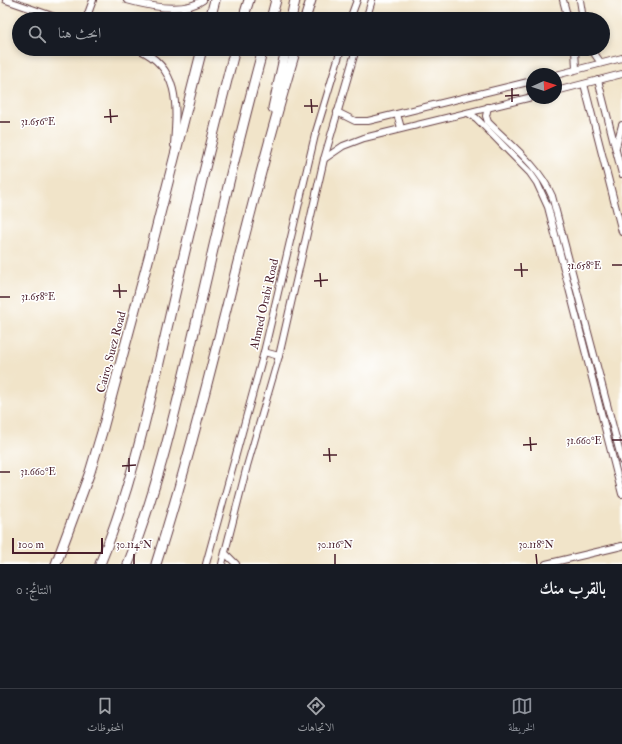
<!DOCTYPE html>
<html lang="ar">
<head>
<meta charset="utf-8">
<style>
	:root { --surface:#171b24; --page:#20242c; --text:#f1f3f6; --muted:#9ea1a6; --line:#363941; --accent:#8c9099 }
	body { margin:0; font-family:"IM FELL Double Pica",Amiri,serif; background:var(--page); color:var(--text); direction:rtl }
	.compass { position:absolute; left:526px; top:68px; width:36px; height:36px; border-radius:50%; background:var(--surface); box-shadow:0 2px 6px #0003; rotate:87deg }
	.scale { position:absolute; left:12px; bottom:10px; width:91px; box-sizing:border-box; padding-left:4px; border:2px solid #4a1f2b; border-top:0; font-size:11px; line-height:14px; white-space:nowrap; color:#4a1f2b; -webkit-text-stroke:3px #fff; paint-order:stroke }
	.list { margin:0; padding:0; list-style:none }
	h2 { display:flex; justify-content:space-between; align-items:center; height:52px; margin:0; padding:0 16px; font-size:17px }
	h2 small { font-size:13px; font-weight:400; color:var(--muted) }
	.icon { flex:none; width:22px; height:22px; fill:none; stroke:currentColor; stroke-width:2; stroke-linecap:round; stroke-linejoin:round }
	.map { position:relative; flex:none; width:622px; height:564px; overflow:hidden; direction:ltr }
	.search { position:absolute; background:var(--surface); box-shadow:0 2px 6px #0003; left:12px; right:12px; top:12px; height:44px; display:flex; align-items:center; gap:10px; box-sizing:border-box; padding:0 14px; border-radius:22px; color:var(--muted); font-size:15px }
	.sheet { height:124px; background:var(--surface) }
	nav { display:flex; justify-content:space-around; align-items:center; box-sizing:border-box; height:56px; border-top:1px solid var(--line); background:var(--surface); font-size:11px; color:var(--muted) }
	nav a { display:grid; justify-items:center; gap:2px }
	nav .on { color:var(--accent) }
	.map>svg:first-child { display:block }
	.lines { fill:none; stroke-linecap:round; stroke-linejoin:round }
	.minor-casing { stroke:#633d43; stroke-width:8 }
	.highway-casing { stroke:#633d43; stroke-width:11 }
	.minor { stroke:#fff; stroke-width:6 }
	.highway { stroke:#fff; stroke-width:9 }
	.ticks { fill:none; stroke:#4a1f2b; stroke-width:1.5 }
	.labels { text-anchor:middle; stroke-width:3; stroke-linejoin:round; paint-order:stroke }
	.street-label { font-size:12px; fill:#4a1f2b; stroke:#fff }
	.ticks-label { font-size:10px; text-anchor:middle; fill:#4a1f2b; stroke:#fff; stroke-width:3; stroke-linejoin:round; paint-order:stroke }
</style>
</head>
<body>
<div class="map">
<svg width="622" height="564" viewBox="0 0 622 564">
	<rect width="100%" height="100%" fill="#fff"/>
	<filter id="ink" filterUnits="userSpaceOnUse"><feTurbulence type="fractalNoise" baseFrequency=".025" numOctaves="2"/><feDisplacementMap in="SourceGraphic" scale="8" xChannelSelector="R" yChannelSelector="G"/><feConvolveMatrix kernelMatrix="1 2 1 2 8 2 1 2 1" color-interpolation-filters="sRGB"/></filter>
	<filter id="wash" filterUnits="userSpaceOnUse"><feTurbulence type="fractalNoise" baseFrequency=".012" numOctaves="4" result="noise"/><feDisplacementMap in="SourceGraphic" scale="16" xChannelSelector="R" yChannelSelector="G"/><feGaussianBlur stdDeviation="0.9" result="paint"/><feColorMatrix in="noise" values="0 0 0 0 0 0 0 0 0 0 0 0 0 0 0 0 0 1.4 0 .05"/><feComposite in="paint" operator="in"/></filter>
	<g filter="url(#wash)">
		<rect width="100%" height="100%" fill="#f1e4c9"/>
	</g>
	<g filter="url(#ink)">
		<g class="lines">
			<defs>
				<g id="minor">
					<path d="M6,0l55,19"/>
					<path d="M127,0c21,6 57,14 76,0"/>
					<path d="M563,0l5,19"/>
					<path d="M580,0l3,19"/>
					<path d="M86,19l7,-19"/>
					<path d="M350,19l7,-19"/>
					<path d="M366,19l6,-19"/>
					<path d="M138,49c42,19 39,56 36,96"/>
					<path d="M575,49l1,20"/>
					<path d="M591,49l10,14"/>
					<path d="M556,75l66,-17"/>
					<path d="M598,80l24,94"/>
					<path d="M584,84l38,148"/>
					<path d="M556,91l66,-17"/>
					<path d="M488,107l-2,9 2,6c23,23 51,44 64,74l70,265"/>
					<path d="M337,112l18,9h13l164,-40"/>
					<path d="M468,113l8,5 7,7 47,48 7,10 11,24 74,287"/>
					<path d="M397,114l4,14"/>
					<path d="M616,147l6,-22"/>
					<path d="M324,159l19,-13 21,-8 168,-41"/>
					<path d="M264,352l15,4"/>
					<path d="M225,553l11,11"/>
					<path d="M206,564l58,-212 51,-217 26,-86"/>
					<path d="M222,564l25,-98 32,-110 45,-197 32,-110"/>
					<path d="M546,564l76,-18"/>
				</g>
				<g id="highway">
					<path d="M210,19l5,-19"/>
					<path d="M243,19l6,-19"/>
					<path d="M271,19l5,-19"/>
					<path d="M291,19l4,-19"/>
					<path d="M305,19l6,-19"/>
					<path d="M273,108l13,-59"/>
					<path d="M56,564l34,-92 12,-40 47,-175 53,-208"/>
					<path d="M100,564c30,-73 47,-150 65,-227 22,-96 45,-192 70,-288"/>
					<path d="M128,564c30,-76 48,-156 67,-236 21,-93 43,-187 68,-279"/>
					<path d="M156,564c54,-170 88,-345 140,-515"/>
				</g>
			</defs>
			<use href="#minor" class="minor-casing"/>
			<use href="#highway" class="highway-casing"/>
			<use href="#minor" class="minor"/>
			<use href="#highway" class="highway"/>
		</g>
	</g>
	<path class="ticks" d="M512,88v14M505,96l14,-1M311,99l1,14M304,106h14M110,109l1,14M104,117l14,-1M0,122h10M521,263l1,14M612,265h10M514,270h14M320,273l1,14M314,281l14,-1M119,284l1,14M113,291h14M0,297h10M530,437l1,14M612,440h10M523,445l14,-1M329,448l1,14M323,455h14M129,458v14M122,466l14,-1M0,472h10M134,554v10M335,554v10M536,554l1,10"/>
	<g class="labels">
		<g class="street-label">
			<text transform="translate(264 304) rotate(-77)" y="4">Ahmed Orabi Road</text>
			<text transform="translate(111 352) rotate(-75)" y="4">Cairo, Suez Road</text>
		</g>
	</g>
	<g class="ticks-label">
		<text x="38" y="125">31.656°E</text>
		<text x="584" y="269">31.658°E</text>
		<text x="38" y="300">31.658°E</text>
		<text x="584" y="444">31.660°E</text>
		<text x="38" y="475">31.660°E</text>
		<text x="134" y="548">30.114°N</text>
		<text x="335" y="548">30.116°N</text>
		<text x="536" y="548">30.118°N</text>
	</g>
</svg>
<svg class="compass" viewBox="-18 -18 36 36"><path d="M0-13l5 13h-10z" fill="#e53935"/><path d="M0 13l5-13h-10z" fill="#9ea1a6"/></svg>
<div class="scale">100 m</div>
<div class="search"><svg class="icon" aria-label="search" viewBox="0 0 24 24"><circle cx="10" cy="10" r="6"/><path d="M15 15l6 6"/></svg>ابحث هنا</div>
</div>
<section class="sheet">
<h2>بالقرب منك<small>النتائج: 0</small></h2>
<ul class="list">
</ul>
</section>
<nav>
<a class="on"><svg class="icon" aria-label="map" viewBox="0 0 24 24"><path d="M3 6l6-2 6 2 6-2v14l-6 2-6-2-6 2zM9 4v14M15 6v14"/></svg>الخريطة</a>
<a><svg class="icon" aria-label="directions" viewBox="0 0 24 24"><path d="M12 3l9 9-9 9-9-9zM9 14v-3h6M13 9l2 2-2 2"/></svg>الاتجاهات</a>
<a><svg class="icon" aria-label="saved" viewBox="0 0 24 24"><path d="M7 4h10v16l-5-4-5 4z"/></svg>المحفوظات</a>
</nav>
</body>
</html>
